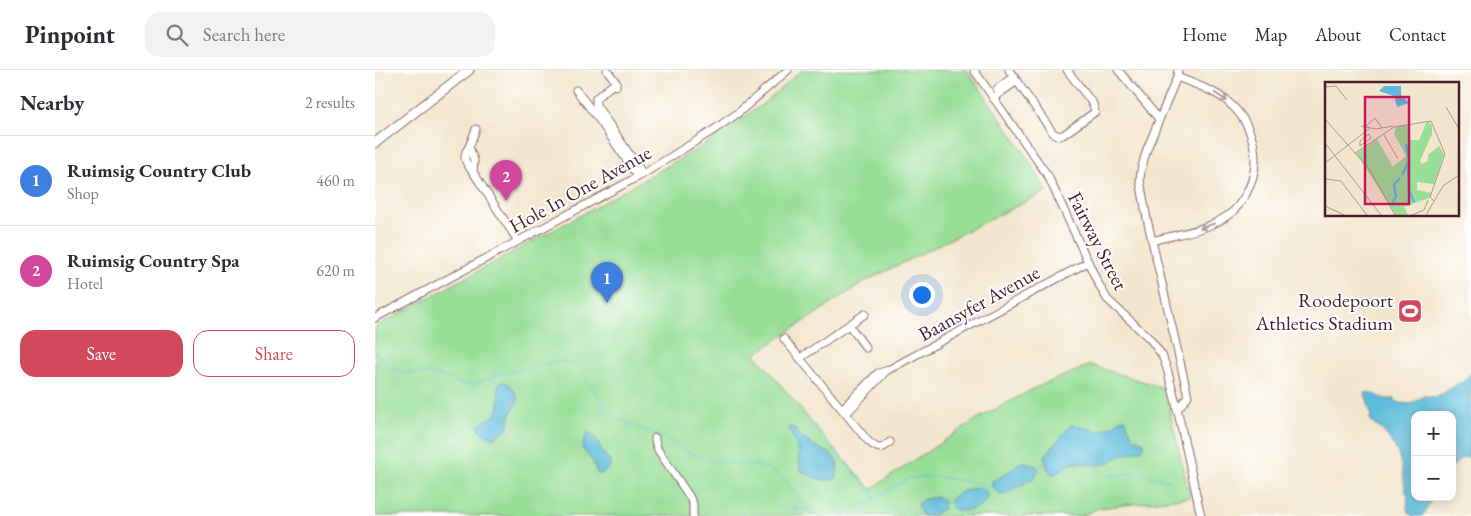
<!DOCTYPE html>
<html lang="en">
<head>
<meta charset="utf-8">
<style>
	:root { --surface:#fff; --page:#f2f2f3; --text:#2b2b33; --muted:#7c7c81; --line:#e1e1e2; --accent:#d1495b }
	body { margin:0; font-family:"EB Garamond",serif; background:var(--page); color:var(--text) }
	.controls { position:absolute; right:15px; bottom:15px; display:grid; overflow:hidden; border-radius:10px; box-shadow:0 2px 12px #0003 }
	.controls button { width:45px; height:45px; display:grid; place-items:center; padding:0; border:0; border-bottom:1px solid var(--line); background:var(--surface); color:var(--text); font:25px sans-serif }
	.you { position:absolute; left:546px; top:224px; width:18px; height:18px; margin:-12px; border:4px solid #fff; border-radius:50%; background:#1a73e8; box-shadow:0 0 0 8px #1a73e833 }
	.badge { display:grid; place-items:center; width:32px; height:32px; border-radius:50%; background:var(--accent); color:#fff; font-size:16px; font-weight:700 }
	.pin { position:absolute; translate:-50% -41px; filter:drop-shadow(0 1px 2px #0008) }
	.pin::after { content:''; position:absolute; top:26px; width:18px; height:15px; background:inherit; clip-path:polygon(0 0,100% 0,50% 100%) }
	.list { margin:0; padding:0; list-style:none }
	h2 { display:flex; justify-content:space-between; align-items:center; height:65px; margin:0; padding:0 20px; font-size:21px }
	h2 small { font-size:16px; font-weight:400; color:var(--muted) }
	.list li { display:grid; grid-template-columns:32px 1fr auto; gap:15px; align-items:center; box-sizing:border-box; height:90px; padding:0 20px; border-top:1px solid var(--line) }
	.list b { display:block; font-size:19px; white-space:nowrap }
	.list p { margin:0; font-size:16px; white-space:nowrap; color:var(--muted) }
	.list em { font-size:16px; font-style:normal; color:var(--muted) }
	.actions { display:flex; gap:10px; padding:15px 20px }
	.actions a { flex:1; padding:11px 0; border:1px solid var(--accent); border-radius:15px; text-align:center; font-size:18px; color:var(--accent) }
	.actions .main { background:var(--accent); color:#fff }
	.icon { flex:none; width:28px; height:28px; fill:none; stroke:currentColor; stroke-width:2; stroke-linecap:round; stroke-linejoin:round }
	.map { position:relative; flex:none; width:1096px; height:446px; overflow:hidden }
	header { display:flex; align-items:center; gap:30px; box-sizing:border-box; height:70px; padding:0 25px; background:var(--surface); border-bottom:1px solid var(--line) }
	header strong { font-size:24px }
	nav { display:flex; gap:28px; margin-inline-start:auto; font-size:18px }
	.search { width:350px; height:45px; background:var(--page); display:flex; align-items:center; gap:12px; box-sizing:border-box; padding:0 18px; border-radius:15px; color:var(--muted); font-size:19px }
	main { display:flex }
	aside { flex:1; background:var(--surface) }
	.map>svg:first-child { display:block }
	.green { fill:#98de97; stroke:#717e61 }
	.water { fill:#5cbbda; stroke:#536d82 }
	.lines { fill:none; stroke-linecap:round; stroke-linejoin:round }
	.stream { stroke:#5cbbda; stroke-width:1 }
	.minor-casing { stroke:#856564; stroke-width:9 }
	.major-casing { stroke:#856564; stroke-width:11 }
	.minor { stroke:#fff; stroke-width:7 }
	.major { stroke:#fff; stroke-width:9 }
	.oneway { stroke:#ae9aa0 }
	.labels { text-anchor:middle; stroke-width:4; stroke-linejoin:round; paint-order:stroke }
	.street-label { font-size:20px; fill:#4a1f2b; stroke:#fff }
	.poi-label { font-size:20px; fill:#4a1f2b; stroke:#fff; text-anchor:end }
	.inset-river { fill:none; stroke:#5cbbda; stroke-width:2.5 }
	.inset-road { fill:none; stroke:#af968d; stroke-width:1 }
	.view { fill:#c2185b; fill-opacity:0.15; stroke:#c2185b; stroke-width:2.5 }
	.inset-edge { fill:none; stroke:#4a1f2b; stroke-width:2.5 }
</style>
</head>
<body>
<header>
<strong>Pinpoint</strong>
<div class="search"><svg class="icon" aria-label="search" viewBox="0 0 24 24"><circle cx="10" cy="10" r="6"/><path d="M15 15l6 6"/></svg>Search here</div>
<nav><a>Home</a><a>Map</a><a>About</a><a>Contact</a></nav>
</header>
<main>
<aside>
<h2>Nearby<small>2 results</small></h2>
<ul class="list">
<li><span class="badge" style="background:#3f7fe0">1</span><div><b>Ruimsig Country Club</b><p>Shop</p></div><em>460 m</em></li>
<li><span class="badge" style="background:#d1479c">2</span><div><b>Ruimsig Country Spa</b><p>Hotel</p></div><em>620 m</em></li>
</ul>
<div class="actions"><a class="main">Save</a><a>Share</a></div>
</aside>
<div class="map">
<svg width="1096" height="446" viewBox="0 0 1096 446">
	<rect width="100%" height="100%" fill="#fff"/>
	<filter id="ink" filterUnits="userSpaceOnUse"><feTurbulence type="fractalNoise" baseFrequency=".02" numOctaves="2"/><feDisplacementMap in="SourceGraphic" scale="10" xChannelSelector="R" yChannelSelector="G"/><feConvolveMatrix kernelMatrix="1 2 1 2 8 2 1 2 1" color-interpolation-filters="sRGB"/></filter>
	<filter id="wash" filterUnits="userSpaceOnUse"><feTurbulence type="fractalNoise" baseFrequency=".0096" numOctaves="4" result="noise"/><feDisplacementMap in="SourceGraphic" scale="20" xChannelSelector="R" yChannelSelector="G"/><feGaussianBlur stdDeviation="1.12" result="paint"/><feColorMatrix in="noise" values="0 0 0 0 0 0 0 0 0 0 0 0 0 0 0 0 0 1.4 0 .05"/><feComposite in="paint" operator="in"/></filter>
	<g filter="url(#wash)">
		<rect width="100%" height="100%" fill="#f3e6ce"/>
		<path class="green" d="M427,0h165l55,79 25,42 -183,91 -109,72 72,87 44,48 106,-70 58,-31 55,-23 74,23 26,109 -91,11 -18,8h-706v-189l208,-113 120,-68 60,-42z"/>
		<g class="water">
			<path d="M1096,303v78l-2,2v4l-7,1 -10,9v-52h-37c0,9 1,19 0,28 -2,12 -7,20 0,32v22h18c-4,6 -6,14 -11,19h-10l-5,-7 1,-14 -2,-3c-2,-10 -3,-22 -6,-32 -2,-11 -16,-32 -26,-35l-4,-6 1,-5 -6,-21 4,-1 16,7h10l4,4 12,1 13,-8 11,1 7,-3 17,-11 4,-1z"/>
			<path d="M126,312c10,0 15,9 17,18l-7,13 -4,16 -14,9c-5,0 -14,-7 -15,-12 4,-4 10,-6 14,-9 11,-7 6,-20 6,-31z"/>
			<path d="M747,349h3l8,19 11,4v4l-3,4 -24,7 -10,7 -12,1 -17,-2 -8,1 -15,10 -5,-1 -5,-12v-5l26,-31 29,6 13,-5z"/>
			<path d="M415,357l4,1c4,6 8,10 14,14 16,11 36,10 28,36 -9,6 -27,-2 -36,-8l-2,-21 -9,-20z"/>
			<path d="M214,362l7,7 7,14 7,7v7l-9,7 -4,-1 -4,-11 -11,-14 2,-8z"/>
			<path d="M648,392l13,4 2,4 -3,7 -30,17 -7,-1 -6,-6v-6l14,-7 12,-10z"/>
			<path d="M605,418l5,2c9,16 -21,25 -32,19l-3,-8c7,-10 19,-12 30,-13z"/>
			<path d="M562,427l7,3 -1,9 -13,7h-7l-6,-11 7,-6z"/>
		</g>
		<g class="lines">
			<g class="stream">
				<path d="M0,280c19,33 41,18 70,27 9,2 15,9 25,8 7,-1 14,-5 21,-8 8,-3 17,-4 26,-6 15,-4 32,-11 48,-9 21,2 31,42 49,54 15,10 33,14 49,21 16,8 29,20 47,24 21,4 43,0 63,10 21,11 25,36 44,45"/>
				<path d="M115,308l10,5"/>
				<path d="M437,353l63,74"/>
				<path d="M721,395l3,7 4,4 36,-3 31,8"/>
				<path d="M662,398l8,-5"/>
				<path d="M569,433h7"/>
				<path d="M401,437l22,1 12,4"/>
				<path d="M540,444l5,-3"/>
				<path d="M363,446l7,-3"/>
				<path d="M418,446l5,-8"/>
				<path d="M459,446l23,-8 51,-29c24,-6 59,3 84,7"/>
			</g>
		</g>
	</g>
	<g filter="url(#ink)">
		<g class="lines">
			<defs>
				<g id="minor">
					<path d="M232,0l9,12v4"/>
					<path d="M599,0l74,106 49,105 10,18 43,40 12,16 5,14 8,30 26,117"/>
					<path d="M634,0l44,63 6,3 4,-1 32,-23 -2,-8 -26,-34"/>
					<path d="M743,0l41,49"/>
					<path d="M241,12l-20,16v7l47,69"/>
					<path d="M622,19l17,-13"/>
					<path d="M201,20l24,31 38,56"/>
					<path d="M618,28l24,-17"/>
					<path d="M101,59l-7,18 5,13 -1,12 45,69"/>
					<path d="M94,77c-8,9 -3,17 4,25"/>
					<path d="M777,171c27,-8 57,-10 79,-28 7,-5 12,-14 16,-21 16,-31 7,-68 -19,-90 -14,-12 -34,-18 -51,-25"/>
					<path d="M0,248l268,-144 69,-43 26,-18 50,-43"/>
					<path d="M474,255l17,23"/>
					<path d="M409,269l84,102c9,8 13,10 22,1"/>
					<path d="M425,288l65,-44"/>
					<path d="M467,339l36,-36 8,-2 202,-109"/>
					<path d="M802,340l11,-14 -41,-177 -7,-39 1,-10 6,-21 30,-72 1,-7"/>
					<path d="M471,344l40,-43"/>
					<path d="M280,368v3l3,9 31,46 4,8v12"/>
				</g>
				<path id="major" d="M0,73l94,-73"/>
			</defs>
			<use href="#minor" class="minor-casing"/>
			<use href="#major" class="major-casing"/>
			<use href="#minor" class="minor"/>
			<use href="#major" class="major"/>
		</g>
		<defs><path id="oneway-shaft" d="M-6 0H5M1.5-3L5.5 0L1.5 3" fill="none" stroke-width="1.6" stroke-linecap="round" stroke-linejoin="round" transform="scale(1.25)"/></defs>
		<g class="oneway">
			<use href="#oneway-shaft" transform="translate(846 27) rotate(33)"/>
			<use href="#oneway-shaft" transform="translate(832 156) rotate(161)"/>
		</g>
	</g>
	<defs>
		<symbol id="stadium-square" viewBox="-11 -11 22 22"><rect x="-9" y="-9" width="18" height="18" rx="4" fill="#d1495b" stroke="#fff"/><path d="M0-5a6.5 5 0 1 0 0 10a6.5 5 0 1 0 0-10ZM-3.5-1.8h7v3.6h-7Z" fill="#fff"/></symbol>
	</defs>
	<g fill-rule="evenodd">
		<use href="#stadium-square" x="1021" y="227" width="28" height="28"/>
	</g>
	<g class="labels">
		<g class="street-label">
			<text transform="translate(205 119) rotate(-29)" y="7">Hole In One Avenue</text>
			<text transform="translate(723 171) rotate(63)" y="7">Fairway Street</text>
			<text transform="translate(604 233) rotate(-29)" y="7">Baansyfer Avenue</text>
		</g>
		<g class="poi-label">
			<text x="1018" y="237">Roodepoort<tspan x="1018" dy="23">Athletics Stadium</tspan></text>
		</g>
	</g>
	<g transform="translate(950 12)">
		<rect width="134" height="134" fill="#f3e6ce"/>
		<path d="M102,39l5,4v9l-12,27 2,3 6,-3v-6l11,-9 5,8 -10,30 -17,-2v8l15,3 -3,5 -25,9 4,8h-12l-40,-62 21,-14 16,28 13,-11 -12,-22 2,-7 11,-2 4,15h8z" fill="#98de97"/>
		<path d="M59,4h17v9l8,8 -12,4 -3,-11 -15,-5z" fill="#5cbbda"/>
		<path class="inset-river" d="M83,86l1,22 5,12M77,93l7,-14 -3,-17M67,123l4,-9 -2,-11 6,-7"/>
		<path class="inset-road" d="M0,5l11,-1 11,14M121,25l13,22M0,37l44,50 26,46M36,44l15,3 17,-3M41,44l9,-8 7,10M44,52l2,4 -11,8v-5zM59,53l14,24M0,61l56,72M30,71l39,-26 37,-6 14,33 -15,43 4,4M0,81l45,-35M0,97l16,2 26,34M0,124l19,9M87,133l12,-5 4,-10M101,133l17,-29 16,-11"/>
		<path class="view" d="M40,15h44v107h-44z"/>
		<rect width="134" height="134" class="inset-edge"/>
	</g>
</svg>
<div class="controls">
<button>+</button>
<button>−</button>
</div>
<div class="you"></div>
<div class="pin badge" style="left:232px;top:233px;background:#3f7fe0">1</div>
<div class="pin badge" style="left:131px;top:131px;background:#d1479c">2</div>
</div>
</main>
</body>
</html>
